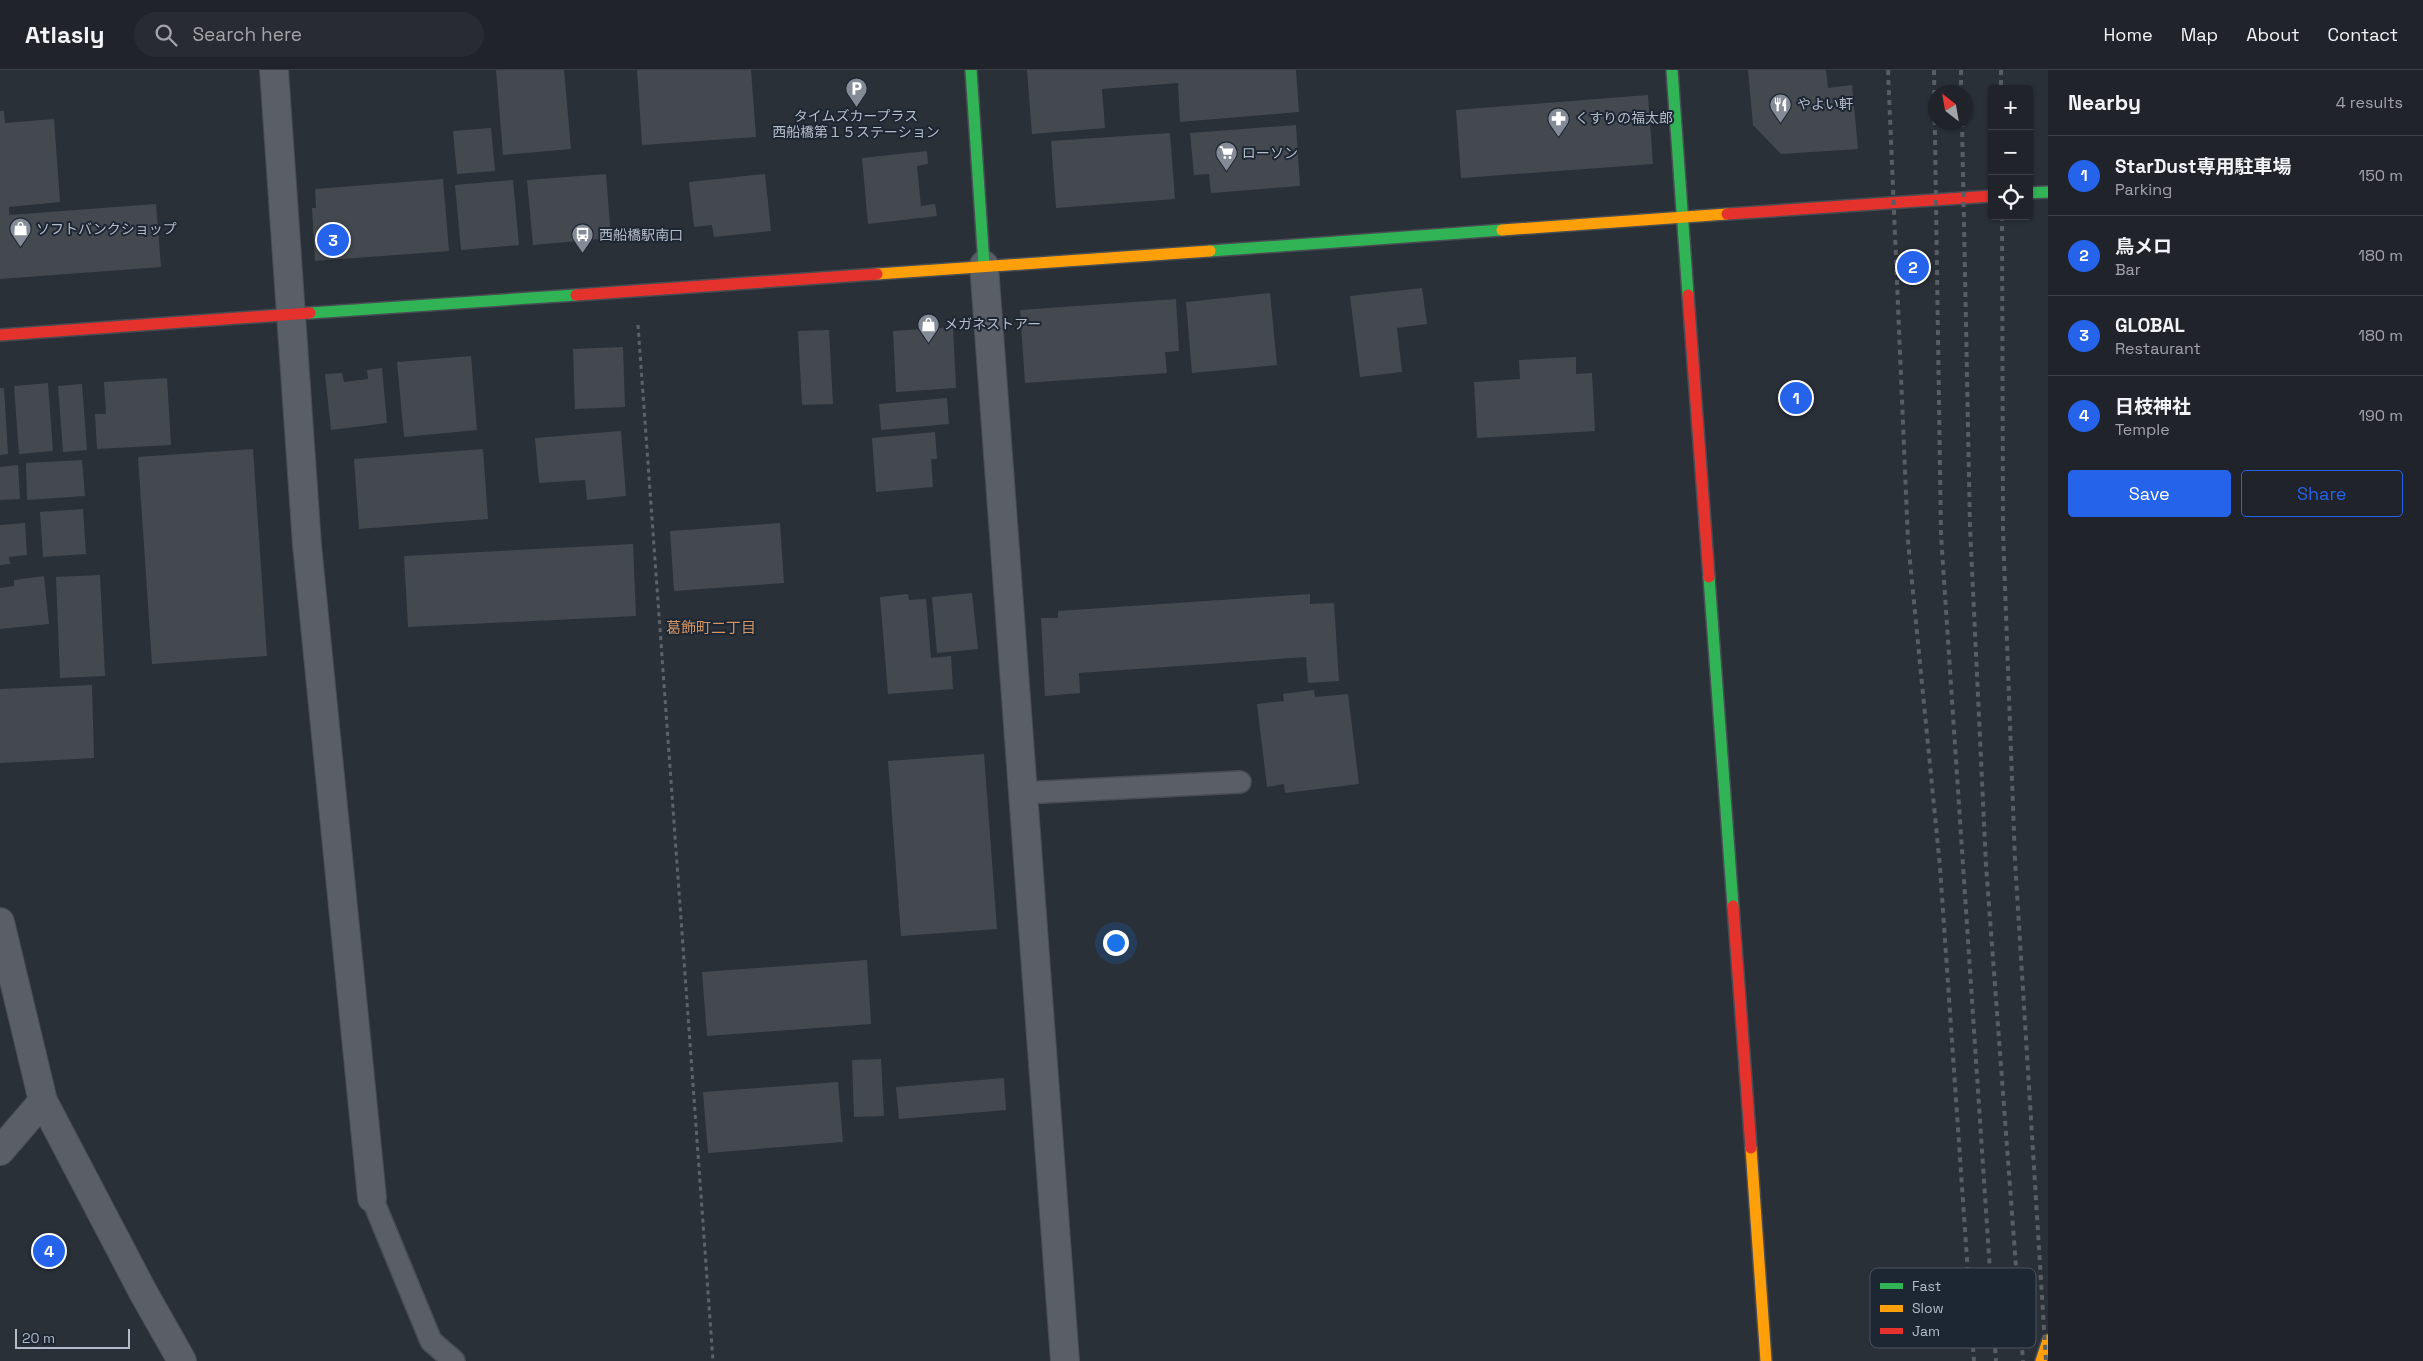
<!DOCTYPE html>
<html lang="en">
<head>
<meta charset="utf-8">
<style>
	:root { --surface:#20242a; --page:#282c32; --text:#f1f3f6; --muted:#a2a4a8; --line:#3d4147; --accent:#2563eb }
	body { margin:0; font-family:"Space Grotesk","Noto Sans JP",sans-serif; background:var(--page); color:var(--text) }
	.controls { position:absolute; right:15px; top:15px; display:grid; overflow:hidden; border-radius:5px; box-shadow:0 1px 4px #0004 }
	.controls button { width:45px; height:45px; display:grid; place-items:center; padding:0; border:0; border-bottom:1px solid var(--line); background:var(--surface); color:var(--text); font:25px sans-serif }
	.compass { position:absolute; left:1928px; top:15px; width:45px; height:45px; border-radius:50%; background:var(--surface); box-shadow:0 1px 4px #0004; rotate:329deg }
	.scale { position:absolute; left:15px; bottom:12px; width:115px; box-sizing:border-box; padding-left:5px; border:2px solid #b4bcc9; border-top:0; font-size:14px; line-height:18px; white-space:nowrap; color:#b4bcc9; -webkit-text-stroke:4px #1d2633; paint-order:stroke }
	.you { position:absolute; left:1115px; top:872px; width:18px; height:18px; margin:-12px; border:4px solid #fff; border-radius:50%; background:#1a73e8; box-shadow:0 0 0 8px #1a73e833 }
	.badge { display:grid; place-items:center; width:32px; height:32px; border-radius:50%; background:var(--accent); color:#fff; font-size:16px; font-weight:700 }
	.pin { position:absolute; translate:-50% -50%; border:2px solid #fff; box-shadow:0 1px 5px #0006 }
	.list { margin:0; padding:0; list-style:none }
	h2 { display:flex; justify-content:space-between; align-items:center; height:65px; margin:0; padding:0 20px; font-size:21px }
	h2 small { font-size:16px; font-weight:400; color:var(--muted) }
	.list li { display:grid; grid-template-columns:32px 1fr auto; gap:15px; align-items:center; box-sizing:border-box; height:80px; padding:0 20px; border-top:1px solid var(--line) }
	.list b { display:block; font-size:19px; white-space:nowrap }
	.list p { margin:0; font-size:16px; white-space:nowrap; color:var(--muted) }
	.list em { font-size:16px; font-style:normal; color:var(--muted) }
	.actions { display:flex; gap:10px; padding:15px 20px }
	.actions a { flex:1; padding:11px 0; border:1px solid var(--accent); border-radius:5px; text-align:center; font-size:18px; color:var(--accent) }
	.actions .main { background:var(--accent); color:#fff }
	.icon { flex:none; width:28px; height:28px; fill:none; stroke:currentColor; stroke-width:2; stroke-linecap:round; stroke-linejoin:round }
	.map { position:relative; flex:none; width:2048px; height:1291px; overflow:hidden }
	header { display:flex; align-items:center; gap:30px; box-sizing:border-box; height:70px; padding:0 25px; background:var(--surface); border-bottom:1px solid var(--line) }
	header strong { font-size:24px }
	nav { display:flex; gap:28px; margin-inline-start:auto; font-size:18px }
	.search { width:350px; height:45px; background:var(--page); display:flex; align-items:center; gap:12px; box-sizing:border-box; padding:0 18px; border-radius:28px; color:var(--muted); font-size:19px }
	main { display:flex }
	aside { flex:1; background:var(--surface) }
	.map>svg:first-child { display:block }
	.building { fill:#444950 }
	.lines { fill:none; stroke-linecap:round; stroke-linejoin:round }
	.lane-casing { stroke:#484c53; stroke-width:24 }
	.street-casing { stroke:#484c53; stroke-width:30 }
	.fast-casing { stroke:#484c53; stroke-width:14 }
	.slow-casing { stroke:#484c53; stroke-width:14 }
	.jam-casing { stroke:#484c53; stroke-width:14 }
	.path { stroke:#5d636a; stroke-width:3; stroke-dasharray:4 4; stroke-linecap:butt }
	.lane { stroke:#5a5e66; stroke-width:21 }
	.street { stroke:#5a5e66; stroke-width:28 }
	.fast { stroke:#30b455; stroke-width:11 }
	.slow { stroke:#ff9f0a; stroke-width:11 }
	.jam { stroke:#e5322d; stroke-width:11 }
	.rail { stroke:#595d64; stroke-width:4; stroke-dasharray:5 5; stroke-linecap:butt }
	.labels { text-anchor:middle; stroke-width:4; stroke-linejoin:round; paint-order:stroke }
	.poi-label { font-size:14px; fill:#b4bcc9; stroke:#1d2633; text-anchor:start }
	.neighbourhood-label { font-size:15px; fill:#d59563; stroke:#1d2633 }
	.key { fill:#1d2633; stroke:#4a5360; stroke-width:1 }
	.key-label { font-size:14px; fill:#b4bcc9 }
</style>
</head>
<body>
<header>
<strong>Atlasly</strong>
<div class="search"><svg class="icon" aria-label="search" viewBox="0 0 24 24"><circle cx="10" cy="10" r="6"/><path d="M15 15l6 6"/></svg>Search here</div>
<nav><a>Home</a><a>Map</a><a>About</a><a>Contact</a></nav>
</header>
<main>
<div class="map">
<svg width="2048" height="1291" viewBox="0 0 2048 1291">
	<rect width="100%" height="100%" fill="#2a3038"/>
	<g class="building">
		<path d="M496,0h68l7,79 -68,6z"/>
		<path d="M637,0h114l5,67 -114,8z"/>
		<path d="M1027,0h269l3,42 -119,10 -2,-39 -76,6 3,39 -73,6z"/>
		<path d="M1748,0h78l2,18 24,-3 6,64 -77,5 -28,-29z"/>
		<path d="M1648,25l5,69 -192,14 -5,-68z"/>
		<path d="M0,41h4l1,12 49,-4 6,83 -51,5v8l147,-11 5,63 -161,12z"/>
		<path d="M1296,55l4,61 -89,7 -2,-19 -15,1 -4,-42z"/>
		<path d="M491,58l4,43 -38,3 -4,-43z"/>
		<path d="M1170,63l5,66 -119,9 -5,-67z"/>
		<path d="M927,81l1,13 -11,2 4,40 14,-2 2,12 -69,8 -6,-66z"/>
		<path d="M606,104l5,64 -78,7 -6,-65z"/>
		<path d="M765,104l6,57 -57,6 -2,-12 -18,2 -5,-45z"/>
		<path d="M443,109l6,72 -134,10 -3,-53h4l-1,-19z"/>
		<path d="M513,110l6,65 -58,5 -6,-65z"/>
		<path d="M1422,218l5,36 -30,4 5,44 -42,5 -10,-81z"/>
		<path d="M1270,223l7,72 -85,8 -6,-71z"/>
		<path d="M1176,229l3,52 -14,1 2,21 -142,10 -5,-73z"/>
		<path d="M953,257l3,61 -60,4 -3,-61z"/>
		<path d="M829,260l4,74 -31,1 -4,-74z"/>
		<path d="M623,277l2,60 -50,2 -2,-60z"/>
		<path d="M471,286l6,74 -73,7 -7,-75z"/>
		<path d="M1576,287v17l16,-1 3,58 -118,7 -3,-56 46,-3 -1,-19z"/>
		<path d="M382,298l5,55 -56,7 -6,-56 17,-1 2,9 24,-3 -1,-9z"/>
		<path d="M167,308l4,67 -74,4 -2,-35h11l-2,-32z"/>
		<path d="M48,313l5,68 -34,3 -5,-68z"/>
		<path d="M82,314l5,66 -24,2 -5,-66z"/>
		<path d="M0,318h4l4,66 -8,1z"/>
		<path d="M947,328l2,26 -68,6 -2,-26z"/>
		<path d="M621,361l5,65 -39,4 -2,-20 -46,3 -4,-45z"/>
		<path d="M935,362l2,27h-6l2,28 -57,5 -4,-54z"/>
		<path d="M253,379l14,207 -115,8 -14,-207z"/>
		<path d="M483,379l5,70 -129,10 -5,-70z"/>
		<path d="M82,390l3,36 -58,4 -1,-37z"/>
		<path d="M18,395l2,34 -20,1v-33z"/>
		<path d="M83,439l3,45 -43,3 -3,-45z"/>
		<path d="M25,453l2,32 -18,2 1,7 -10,1v-40z"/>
		<path d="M780,453l4,60 -110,8 -4,-60z"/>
		<path d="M633,474l3,72 -228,11 -4,-71z"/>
		<path d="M100,505l5,101 -45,2 -4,-101z"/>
		<path d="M44,506l5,48 -49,5v-41l14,-2v-6z"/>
		<path d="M972,523l6,56 -41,4 -5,-56z"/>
		<path d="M908,524l1,6 17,-1 5,59 20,-2 2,33 -65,5 -8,-97z"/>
		<path d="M1310,524v10l24,-1 5,78 -31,2 -2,-26 -227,16 1,20 -35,3 -4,-78h17v-7z"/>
		<path d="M92,615l2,73 -94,5v-74z"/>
		<path d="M1314,620l1,7 33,-3 11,90 -74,9 -1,-9 -17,3 -10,-83 27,-3 -1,-7z"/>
		<path d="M984,684l13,175 -96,7 -13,-175z"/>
		<path d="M867,890l4,64 -164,12 -5,-64z"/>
		<path d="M881,989l3,57 -30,1 -2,-57z"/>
		<path d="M1004,1008l2,32 -107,9 -3,-32z"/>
		<path d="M838,1012l5,60 -135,11 -5,-61z"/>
	</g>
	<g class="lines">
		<defs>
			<g id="lane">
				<path d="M1023,723l217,-11"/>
				<path d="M372,1128l59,143 23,20"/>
			</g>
			<g id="street">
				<path d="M274,0l33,475 65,653"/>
				<path d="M984,195l81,1096"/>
				<path d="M0,852l43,179 100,191 39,69"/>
				<path d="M0,1081l43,-50"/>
			</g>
			<g id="fast">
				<path d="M971,0l13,195"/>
				<path d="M1672,0l16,225"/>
				<path d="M2029,123l19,-1"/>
				<path d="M1210,181l292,-21"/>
				<path d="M310,243l266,-18"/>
				<path d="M1709,507l24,329"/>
			</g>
			<g id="slow">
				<path d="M1502,160l225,-16"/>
				<path d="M877,204l333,-23"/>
				<path d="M1751,1078l15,213"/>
				<path d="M2041,1291l7,-21"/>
			</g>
			<g id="jam">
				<path d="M1727,144l265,-18"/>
				<path d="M576,225l301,-21"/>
				<path d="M1688,225l21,282"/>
				<path d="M0,265l310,-22"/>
				<path d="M1733,836l18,242"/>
			</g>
		</defs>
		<use href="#lane" class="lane-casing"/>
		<use href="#street" class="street-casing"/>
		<use href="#fast" class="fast-casing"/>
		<use href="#slow" class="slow-casing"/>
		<use href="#jam" class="jam-casing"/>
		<path class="path" d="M638,255l75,1036"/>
		<use href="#lane" class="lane"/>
		<use href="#street" class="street"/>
		<use href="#fast" class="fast"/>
		<use href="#slow" class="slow"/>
		<use href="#jam" class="jam"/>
		<g class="rail">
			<path d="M1888,0l20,471 32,326 34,494"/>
			<path d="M1934,0l7,465 55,826"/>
			<path d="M1961,0v22"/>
			<path d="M2001,0v19"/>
			<path d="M1962,52l8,405 16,338 37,496"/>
			<path d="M2002,146l1,316 12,329 31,500"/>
		</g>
	</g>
	<defs>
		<symbol id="parking-pin" viewBox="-11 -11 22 30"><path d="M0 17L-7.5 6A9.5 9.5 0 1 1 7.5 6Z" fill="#848b96" stroke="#1d2633"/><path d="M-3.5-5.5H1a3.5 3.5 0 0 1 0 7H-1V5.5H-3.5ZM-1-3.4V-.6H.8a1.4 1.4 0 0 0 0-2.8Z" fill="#fff"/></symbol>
		<symbol id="restaurant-pin" viewBox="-11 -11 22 30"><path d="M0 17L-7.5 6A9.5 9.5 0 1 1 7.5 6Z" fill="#848b96" stroke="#1d2633"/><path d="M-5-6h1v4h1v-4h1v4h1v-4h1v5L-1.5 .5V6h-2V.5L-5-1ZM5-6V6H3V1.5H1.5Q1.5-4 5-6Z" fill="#fff"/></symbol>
		<symbol id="pharmacy-pin" viewBox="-11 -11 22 30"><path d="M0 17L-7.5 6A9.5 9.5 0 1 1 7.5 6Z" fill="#848b96" stroke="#1d2633"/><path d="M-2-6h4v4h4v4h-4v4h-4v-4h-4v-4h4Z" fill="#fff"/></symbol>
		<symbol id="supermarket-pin" viewBox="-11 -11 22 30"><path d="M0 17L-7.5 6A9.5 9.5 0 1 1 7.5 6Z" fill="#848b96" stroke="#1d2633"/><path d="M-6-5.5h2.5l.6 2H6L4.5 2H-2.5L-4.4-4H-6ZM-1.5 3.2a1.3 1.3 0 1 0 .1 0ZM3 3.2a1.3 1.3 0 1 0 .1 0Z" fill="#fff"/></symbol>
		<symbol id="shop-pin" viewBox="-11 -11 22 30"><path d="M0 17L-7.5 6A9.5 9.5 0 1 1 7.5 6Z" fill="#848b96" stroke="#1d2633"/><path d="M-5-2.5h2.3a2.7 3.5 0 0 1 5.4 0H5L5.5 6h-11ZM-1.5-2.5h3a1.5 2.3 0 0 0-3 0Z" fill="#fff"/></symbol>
		<symbol id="bus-pin" viewBox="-11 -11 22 30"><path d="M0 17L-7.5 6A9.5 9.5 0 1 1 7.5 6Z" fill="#848b96" stroke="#1d2633"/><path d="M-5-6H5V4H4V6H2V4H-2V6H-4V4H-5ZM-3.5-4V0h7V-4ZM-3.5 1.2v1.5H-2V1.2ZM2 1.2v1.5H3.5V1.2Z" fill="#fff"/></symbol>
	</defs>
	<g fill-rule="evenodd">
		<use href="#parking-pin" x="844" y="6" width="25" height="34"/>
		<use href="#restaurant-pin" x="1768" y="22" width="25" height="34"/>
		<use href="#pharmacy-pin" x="1546" y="36" width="25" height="34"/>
		<use href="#supermarket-pin" x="1214" y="70" width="25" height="34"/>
		<use href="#shop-pin" x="8" y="146" width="25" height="34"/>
		<use href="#bus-pin" x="570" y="152" width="25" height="34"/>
		<use href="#shop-pin" x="916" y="242" width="25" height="34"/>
	</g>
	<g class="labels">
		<g class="poi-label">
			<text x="1797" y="39">やよい軒</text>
			<text x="856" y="51" text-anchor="middle">タイムズカープラス<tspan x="856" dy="16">西船橋第１５ステーション</tspan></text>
			<text x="1575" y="53">くすりの福太郎</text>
			<text x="1242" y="88">ローソン</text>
			<text x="36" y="164">ソフトバンクショップ</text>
			<text x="599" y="170">西船橋駅南口</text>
			<text x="944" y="259">メガネストアー</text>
		</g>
		<g class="neighbourhood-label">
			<text x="711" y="563">葛飾町二丁目</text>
		</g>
	</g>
	<rect x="1870" y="1198" width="166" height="80" rx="8" class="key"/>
	<rect x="1880" y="1213" width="23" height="6" fill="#30b455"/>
	<rect x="1880" y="1235" width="23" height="7" fill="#ff9f0a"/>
	<rect x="1880" y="1258" width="23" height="6" fill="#e5322d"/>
	<g class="key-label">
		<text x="1912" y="1221">Fast</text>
		<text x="1912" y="1243">Slow</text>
		<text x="1912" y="1266">Jam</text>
	</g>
</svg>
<div class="controls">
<button>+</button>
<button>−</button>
<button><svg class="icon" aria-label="locate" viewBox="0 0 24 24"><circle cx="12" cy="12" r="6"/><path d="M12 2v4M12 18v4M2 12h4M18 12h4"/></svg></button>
</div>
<svg class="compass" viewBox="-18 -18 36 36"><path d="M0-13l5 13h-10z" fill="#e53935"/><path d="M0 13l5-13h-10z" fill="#a2a4a8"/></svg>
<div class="scale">20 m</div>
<div class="you"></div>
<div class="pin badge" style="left:1796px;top:328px">1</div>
<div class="pin badge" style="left:1913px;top:197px">2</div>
<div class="pin badge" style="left:333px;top:170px">3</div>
<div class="pin badge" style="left:49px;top:1181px">4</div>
</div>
<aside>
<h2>Nearby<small>4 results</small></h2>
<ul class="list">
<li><span class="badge">1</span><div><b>StarDust専用駐車場</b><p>Parking</p></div><em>150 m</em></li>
<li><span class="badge">2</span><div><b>鳥メロ</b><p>Bar</p></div><em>180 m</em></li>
<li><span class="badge">3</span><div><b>GLOBAL</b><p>Restaurant</p></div><em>180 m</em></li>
<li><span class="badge">4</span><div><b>日枝神社</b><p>Temple</p></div><em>190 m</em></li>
</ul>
<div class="actions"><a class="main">Save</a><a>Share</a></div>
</aside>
</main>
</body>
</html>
